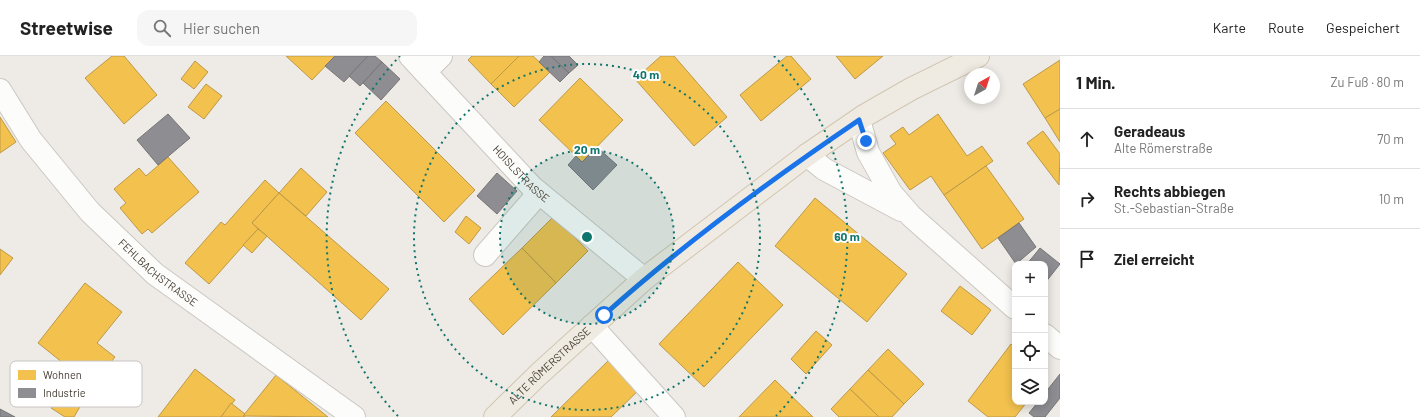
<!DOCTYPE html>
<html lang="de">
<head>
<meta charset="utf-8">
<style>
	:root { --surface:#fff; --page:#f6f6f6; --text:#222; --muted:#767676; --line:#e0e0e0 }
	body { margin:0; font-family:Barlow,sans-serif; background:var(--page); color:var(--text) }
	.controls { position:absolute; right:12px; bottom:12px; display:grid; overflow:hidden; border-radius:8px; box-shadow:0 2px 10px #0003 }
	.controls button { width:36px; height:36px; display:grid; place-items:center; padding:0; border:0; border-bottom:1px solid var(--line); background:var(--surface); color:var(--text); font:20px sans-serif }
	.compass { position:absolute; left:964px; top:12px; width:36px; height:36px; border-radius:50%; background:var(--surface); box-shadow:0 2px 10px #0003; rotate:39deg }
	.stop { position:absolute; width:12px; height:12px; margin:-9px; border:3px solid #1a73e8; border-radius:50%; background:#fff }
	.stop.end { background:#1a73e8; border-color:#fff; box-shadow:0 1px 4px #0008 }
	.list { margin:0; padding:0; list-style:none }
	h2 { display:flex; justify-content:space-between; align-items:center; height:52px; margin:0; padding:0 16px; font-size:17px }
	h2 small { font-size:13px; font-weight:400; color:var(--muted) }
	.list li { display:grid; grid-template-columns:26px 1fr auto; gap:12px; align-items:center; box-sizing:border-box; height:60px; padding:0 16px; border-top:1px solid var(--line) }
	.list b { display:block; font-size:15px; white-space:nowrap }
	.list p { margin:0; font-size:13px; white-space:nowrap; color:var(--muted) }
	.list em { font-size:13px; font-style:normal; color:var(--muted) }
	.icon { flex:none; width:22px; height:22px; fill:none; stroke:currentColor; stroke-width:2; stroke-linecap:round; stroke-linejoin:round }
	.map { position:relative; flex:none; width:1060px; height:361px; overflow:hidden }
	header { display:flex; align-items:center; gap:24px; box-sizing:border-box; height:56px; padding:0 20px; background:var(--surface); border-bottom:1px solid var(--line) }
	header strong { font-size:19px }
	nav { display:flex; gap:22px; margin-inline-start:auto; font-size:14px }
	.search { width:280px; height:36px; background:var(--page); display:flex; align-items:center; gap:10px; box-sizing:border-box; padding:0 14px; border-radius:12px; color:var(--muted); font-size:15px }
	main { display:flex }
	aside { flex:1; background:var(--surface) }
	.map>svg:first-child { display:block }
	.homes { fill:#f2c14e; stroke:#be9946 }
	.industry { fill:#8d8d92; stroke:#777575 }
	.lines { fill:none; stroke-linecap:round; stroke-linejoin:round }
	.minor-casing { stroke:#cbc7c2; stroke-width:24 }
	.major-casing { stroke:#d1c6b2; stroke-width:24 }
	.minor { stroke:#fcfcfb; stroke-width:22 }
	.major { stroke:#f0ebe2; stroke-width:22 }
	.route { stroke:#1a73e8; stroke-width:5 }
	.ring { fill:none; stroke:#0f766e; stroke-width:2; stroke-dasharray:2 4 }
	.labels { text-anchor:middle; stroke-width:4; stroke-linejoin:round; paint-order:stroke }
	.street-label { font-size:11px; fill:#443c32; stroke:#fff }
	.key { fill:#fff; stroke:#c7c4c2; stroke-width:1 }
	.key-label { font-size:11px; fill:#443c32 }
	.centre { fill:#0f766e; stroke:#fff; stroke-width:2 }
	.ring-label { font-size:12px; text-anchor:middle; font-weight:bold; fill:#0f766e; stroke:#fff; stroke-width:4; stroke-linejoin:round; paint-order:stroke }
</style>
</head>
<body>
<header>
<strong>Streetwise</strong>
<div class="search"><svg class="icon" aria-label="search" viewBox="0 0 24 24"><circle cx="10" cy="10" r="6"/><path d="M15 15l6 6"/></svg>Hier suchen</div>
<nav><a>Karte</a><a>Route</a><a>Gespeichert</a></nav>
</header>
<main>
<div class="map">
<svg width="1060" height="361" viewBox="0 0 1060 361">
	<rect width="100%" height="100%" fill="#eeebe6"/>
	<g class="homes">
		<path d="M112,0h12l33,39 -33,29 -39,-46z"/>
		<path d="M286,0h49l-23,24z"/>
		<path d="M472,0h47l-28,28 -23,-24z"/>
		<path d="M519,0h14l17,16 -36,35 -23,-23z"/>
		<path d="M661,0h13l53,61 -33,29 -59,-67z"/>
		<path d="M787,0h4l20,23 -50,42 -21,-26z"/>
		<path d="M836,0h47l-28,23z"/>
		<path d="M1060,4v49l-15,9 -22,-34z"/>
		<path d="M195,5l13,11 -14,17 -13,-10z"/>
		<path d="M580,22l43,42 -41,42 -43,-42z"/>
		<path d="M206,28l16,12 -18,23 -16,-12z"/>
		<path d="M386,45l89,89 -31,32 -89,-89z"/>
		<path d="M1060,53v33l-15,-24z"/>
		<path d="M938,58l29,42 15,-10 11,15 -49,34 -13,-19 -21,14 -27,-37 13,-9 -6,-8 13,-9 6,8z"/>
		<path d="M0,61l16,25 -16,11z"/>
		<path d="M1043,75l17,23 -1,31 -32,-42z"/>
		<path d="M168,101l31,35 -47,41 -4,-4 -6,5 -22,-26 6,-5 -12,-14 25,-21 7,8z"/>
		<path d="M986,110l38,53 -42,30 -38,-54z"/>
		<path d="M301,112l26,24 -21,24 -27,-23z"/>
		<path d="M265,124l14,13 -27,30 6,6 -49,55 -24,-21 36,-41 4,3z"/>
		<path d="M279,137l110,96 -28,31 -109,-97z"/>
		<path d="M815,142l92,76 -40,48 -92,-76z"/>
		<path d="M466,160l15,12 -12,16 -14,-12z"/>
		<path d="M554,160l34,35 -32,32 -34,-35z"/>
		<path d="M258,173l9,7 -15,17 -9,-8z"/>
		<path d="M522,192l34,35 -53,52 -34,-36z"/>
		<path d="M0,193l13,9 -13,17z"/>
		<path d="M738,206l45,43 -79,82 -45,-43z"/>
		<path d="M85,227l37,29 -25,31 18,14 -23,29 -54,-43z"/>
		<path d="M960,230l31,24 -19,25 -31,-24z"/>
		<path d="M816,275l16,14 -26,29 -15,-15z"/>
		<path d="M1011,288l4,3v55h12l-12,15h-27l-20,-16z"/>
		<path d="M888,293l36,35 -20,20 -36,-34z"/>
		<path d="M612,301l30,30 -31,30h-60z"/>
		<path d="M195,313l40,31 -14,17h-63z"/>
		<path d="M868,314l36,34 -12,13h-13l-29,-28z"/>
		<path d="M75,316l17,14 -18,31h-9l-14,-9z"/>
		<path d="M276,319l52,42 -85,-1z"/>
		<path d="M775,324l38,37h-74z"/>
		<path d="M850,333l29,28h-40l-8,-8z"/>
		<path d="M231,347l14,11 -2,2 2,1h-24z"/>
	</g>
	<g class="industry">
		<path d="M335,0h33l-24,26 -19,-16z"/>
		<path d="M368,0h7l7,6 -22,24 -11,-10z"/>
		<path d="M544,0h7l18,17 -9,9 -21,-20z"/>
		<path d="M551,0h18l9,9 -9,8z"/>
		<path d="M382,6l18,17 -19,21 -18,-17z"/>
		<path d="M168,58l22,24 -32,27 -21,-25z"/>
		<path d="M597,91l20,18 -24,25 -25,-25 8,-9 6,6z"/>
		<path d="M497,117l20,18 -20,23 -20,-18z"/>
		<path d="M1019,167l17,24 -20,17 -18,-26z"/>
		<path d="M1040,192l20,16 -15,19v-19h-18z"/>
		<path d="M1060,318v24l-15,19h-11l-5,-4 9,-11h7v-9z"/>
		<path d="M0,353l15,8h-15z"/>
	</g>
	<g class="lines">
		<defs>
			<g id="minor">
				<path id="s1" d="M410,0l122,131 112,92"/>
				<path d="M425,16l16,-16"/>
				<path id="s2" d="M0,34l31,50 59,72 65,62 199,143"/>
				<path d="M859,64l9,32 23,41 20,23 104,92"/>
				<path d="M807,99l17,14 77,41"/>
				<path d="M485,199l54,-62"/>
				<path d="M592,270l82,91"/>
				<path d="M1045,279l15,13"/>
			</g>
			<g id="major">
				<path id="s3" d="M495,361l44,-43 105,-95 163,-124 57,-39 47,-27 67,-33"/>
			</g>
		</defs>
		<use href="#minor" class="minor-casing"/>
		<use href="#major" class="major-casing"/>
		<use href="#minor" class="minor"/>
		<use href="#major" class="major"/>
	</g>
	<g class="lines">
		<path class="route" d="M604,259c78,-70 168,-136 255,-195l7,21"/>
	</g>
	<circle cx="587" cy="181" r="87" fill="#0f766e" fill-opacity=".12"/>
	<g class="ring">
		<circle cx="587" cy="181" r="87"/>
		<circle cx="587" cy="181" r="173"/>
		<path d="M398 360A260 260 0 0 1 400 0M774 0A260 260 0 0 1 776 360"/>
	</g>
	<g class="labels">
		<g class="street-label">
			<text dy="4" stroke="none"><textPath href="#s1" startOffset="162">HOISLSTRASSE</textPath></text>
			<text dy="4" stroke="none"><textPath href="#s2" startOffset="243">FEHLBACHSTRASSE</textPath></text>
			<text dy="4" stroke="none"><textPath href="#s3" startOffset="75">ALTE RÖMERSTRASSE</textPath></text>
		</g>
	</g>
	<rect x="10" y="305" width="132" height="46" rx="6" class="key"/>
	<rect x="18" y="314" width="18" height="10" fill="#f2c14e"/>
	<rect x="18" y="332" width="18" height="10" fill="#8d8d92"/>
	<g class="key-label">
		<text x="43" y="323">Wohnen</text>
		<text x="43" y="341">Industrie</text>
	</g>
	<circle cx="587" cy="181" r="6" class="centre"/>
	<g class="ring-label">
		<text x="646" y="23">40 m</text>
		<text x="587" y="98">20 m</text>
		<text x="847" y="185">60 m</text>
	</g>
</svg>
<div class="controls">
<button>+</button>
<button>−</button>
<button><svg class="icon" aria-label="locate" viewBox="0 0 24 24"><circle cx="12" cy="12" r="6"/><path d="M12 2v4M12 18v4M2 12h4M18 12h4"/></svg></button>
<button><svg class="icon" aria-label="layers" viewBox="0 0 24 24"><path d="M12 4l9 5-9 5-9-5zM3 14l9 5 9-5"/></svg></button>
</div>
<svg class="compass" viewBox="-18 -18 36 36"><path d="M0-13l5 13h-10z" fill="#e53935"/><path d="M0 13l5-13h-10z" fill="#767676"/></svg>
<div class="stop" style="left:604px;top:259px"></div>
<div class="stop end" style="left:866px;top:85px"></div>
</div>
<aside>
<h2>1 Min.<small>Zu Fuß · 80 m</small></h2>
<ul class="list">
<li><svg class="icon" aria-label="ahead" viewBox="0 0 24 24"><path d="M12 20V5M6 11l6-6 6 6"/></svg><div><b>Geradeaus</b><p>Alte Römerstraße</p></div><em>70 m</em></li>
<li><svg class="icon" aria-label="right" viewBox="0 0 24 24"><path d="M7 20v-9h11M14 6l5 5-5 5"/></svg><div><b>Rechts abbiegen</b><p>St.-Sebastian-Straße</p></div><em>10 m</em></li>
<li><svg class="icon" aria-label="arrive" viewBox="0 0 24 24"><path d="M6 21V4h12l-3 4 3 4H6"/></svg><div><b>Ziel erreicht</b></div></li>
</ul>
</aside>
</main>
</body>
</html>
